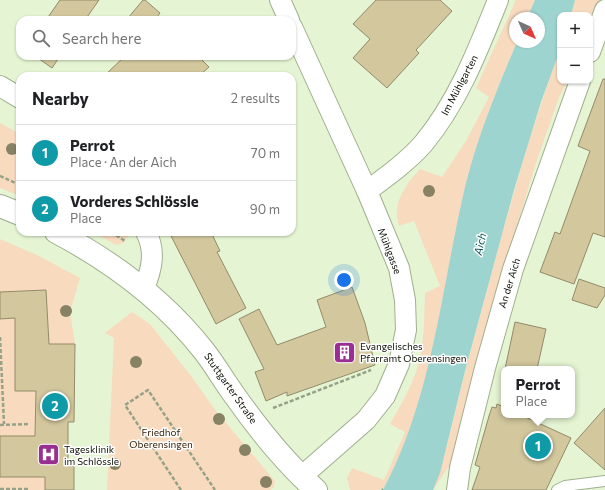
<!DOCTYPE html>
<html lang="en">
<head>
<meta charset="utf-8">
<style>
	:root { --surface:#fff; --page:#f2f2f2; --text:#202124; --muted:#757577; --line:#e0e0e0; --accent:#992f92 }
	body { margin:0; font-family:Commissioner,sans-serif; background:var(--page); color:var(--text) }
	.controls { position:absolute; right:12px; top:12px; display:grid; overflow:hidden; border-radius:8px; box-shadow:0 1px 3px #0004 }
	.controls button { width:36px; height:36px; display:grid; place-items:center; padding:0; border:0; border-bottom:1px solid var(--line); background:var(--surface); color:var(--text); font:20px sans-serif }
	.compass { position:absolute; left:509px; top:12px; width:36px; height:36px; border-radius:50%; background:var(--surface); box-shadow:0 1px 3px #0004; rotate:135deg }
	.you { position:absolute; left:344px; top:280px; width:14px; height:14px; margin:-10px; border:3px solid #fff; border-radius:50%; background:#1a73e8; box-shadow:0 0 0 6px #1a73e833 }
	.badge { display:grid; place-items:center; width:26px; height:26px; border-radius:50%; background:var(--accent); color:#fff; font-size:13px; font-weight:700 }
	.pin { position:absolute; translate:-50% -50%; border:2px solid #fff; box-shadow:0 1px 4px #0006 }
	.popup { position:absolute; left:501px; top:366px; width:74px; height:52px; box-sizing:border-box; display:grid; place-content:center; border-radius:8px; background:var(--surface); filter:drop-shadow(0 1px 3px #0005); font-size:13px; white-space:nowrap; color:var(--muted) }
	.popup b { font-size:15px; color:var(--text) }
	.popup::after { content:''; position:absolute; left:50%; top:100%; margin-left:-8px; border:8px solid transparent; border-top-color:var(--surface) }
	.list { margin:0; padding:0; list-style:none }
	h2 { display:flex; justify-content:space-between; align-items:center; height:52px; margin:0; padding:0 16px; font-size:17px }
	h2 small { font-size:13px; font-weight:400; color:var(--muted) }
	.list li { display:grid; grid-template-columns:26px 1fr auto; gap:12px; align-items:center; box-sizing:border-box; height:56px; padding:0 16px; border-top:1px solid var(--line) }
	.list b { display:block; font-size:15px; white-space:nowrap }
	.list p { margin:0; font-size:13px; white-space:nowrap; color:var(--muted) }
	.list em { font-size:13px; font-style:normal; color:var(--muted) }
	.icon { flex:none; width:22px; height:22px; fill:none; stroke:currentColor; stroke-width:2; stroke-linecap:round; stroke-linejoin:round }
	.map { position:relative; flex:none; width:605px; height:490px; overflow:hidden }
	.search { position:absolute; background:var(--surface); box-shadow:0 1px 3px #0004; left:16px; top:16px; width:280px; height:44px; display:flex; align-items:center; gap:10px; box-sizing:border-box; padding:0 14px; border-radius:12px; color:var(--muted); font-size:15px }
	.panel { position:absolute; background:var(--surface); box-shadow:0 1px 3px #0004; left:16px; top:72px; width:280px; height:164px; border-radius:12px }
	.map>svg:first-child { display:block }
	.green { fill:#f8dabe }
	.water { fill:#9dd4d0 }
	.building { fill:#d2c79d; stroke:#938b69 }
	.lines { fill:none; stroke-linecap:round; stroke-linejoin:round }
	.service-casing { stroke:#a0af8e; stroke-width:12 }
	.minor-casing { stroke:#a0af8e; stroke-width:22 }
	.secondary-casing { stroke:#a0af8e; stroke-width:24 }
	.path { stroke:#96a288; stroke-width:2.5; stroke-dasharray:4 2; stroke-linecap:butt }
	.service { stroke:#fff; stroke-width:10 }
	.minor { stroke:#fff; stroke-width:20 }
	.secondary { stroke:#fff; stroke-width:22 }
	.tree { fill:#888265 }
	.labels { text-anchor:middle; stroke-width:3; stroke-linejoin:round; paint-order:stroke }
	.street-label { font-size:10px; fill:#0d1207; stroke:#fff }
	.poi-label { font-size:10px; fill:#0d1207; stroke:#fff; text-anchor:start }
	.park-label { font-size:10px; fill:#3c240b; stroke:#fff }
	.water-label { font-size:11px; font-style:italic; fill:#085955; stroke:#fff }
</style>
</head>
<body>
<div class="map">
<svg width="605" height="490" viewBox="0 0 605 490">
	<rect width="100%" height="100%" fill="#e5f5d3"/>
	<g class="green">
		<path d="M516,0h19l-8,18h-12v24h2c-20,47 -40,96 -52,146 -16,69 -25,139 -44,208 -8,32 -23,63 -37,93l-2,-2 -2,3h-30l-3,-12 5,-10 32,12 21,-48 -15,-8c8,-14 16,-28 22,-42 13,-28 12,-60 13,-89l15,-7 -26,-65 -15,5c-1,-5 -3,-11 -2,-16 1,-16 13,-30 23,-41l22,8 24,-36 23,-44 -13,-9z"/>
		<path d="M575,0h24l-9,23v-8h-19z"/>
		<path d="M560,50v31h7l-9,19 -23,66 -37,122 -46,174 -19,28c15,-41 23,-84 34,-126 29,-105 55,-212 93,-314z"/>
		<path d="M0,123l20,11v62l-20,-8z"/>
		<path d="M93,232h38l-8,11 -7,2z"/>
		<path d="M0,239l39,17 41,22 -10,34 5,32 -60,47h21l-1,45h-35z"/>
		<path d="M132,312l18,12 41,52 25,35 59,70 -1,6 -4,3h-163l7,-152 -9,-5z"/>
		<rect x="0" y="477" width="45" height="13"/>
	</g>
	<path class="water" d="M535,0h40l-4,15h-11v35l-19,52 -27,88 -49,181 -25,102 -7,17h-50c50,-94 58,-201 82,-303 12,-49 32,-98 52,-145h22v-24h-12z"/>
	<g class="building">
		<path d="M60,0h39l-14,20h-39z"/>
		<path d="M143,0h2l15,13 -5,7h-25l-2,-2z"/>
		<path d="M376,0h64l12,11 -36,39 3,3 -32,35 -34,-30 17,-19 -17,-15z"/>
		<path d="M35,56h25l-8,12z"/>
		<path d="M125,56h73l11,11 -10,9h-95z"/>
		<path d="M603,79h2v158l-12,-4 -19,51 -34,-12 15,-40 5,2 30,-83 -12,-5z"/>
		<path d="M169,232h42l9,19 -3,1 29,56 -30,16z"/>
		<path d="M579,279l26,9v7l-8,13 -25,-8z"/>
		<path d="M352,287l13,36 10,42 -88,31v-4l-21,9 -11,-29 9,-3 -25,-50 20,-10 18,36 49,-18 -9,-27z"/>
		<path d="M46,290l3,54h26l-1,78h-6v44h6v24h-29v-13h-45v-41h35l1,-45h-21v-73l-15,1v-27z"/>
		<path d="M515,322l31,7 -9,40h-32z"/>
		<path d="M497,404l7,3v8h17l50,23 -25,52h-74l8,-23 -5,-2 14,-49 3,-9 4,1z"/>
		<path d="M605,408v62l-31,-27z"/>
	</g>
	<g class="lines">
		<defs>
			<path id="service" d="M557,490l8,-4 40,-5"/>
			<g id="minor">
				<path d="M280,0l9,20"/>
				<path d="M292,27l75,164 32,77 6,32 1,30 -7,34 -14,32 -19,24 -65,57"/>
				<path d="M590,52l15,-42"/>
				<path d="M0,86l20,12"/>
				<path d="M367,191c19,-14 40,-29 56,-47 35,-42 55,-94 75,-144"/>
				<path d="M144,288c8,-19 12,-37 2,-56"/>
				<path d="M457,490l3,-22 25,-100 28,-99 67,-188"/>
			</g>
			<g id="secondary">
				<path d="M0,206l20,8"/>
				<path d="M56,232c57,30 108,68 148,119 11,14 20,30 31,45 24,34 49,66 81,94"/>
			</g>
		</defs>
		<use href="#service" class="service-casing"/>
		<use href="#minor" class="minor-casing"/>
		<use href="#secondary" class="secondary-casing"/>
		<g class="path">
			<path d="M0,176l20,9"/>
			<path d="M111,232l14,9"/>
			<path d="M0,337l4,87"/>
			<path d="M273,408l98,-38"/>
			<path d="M0,425l30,-1"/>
			<path d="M0,489h29"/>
			<path d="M181,490l-56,-85 23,-15 67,100"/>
			<path d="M382,490l1,-1"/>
		</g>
		<use href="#service" class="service"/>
		<use href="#minor" class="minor"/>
		<use href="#secondary" class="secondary"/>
	</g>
	<g class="tree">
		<circle cx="12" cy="149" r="6"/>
		<circle cx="429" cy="191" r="6"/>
		<circle cx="66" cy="311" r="6"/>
		<circle cx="136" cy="362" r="6"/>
		<circle cx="219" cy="419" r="6"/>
		<circle cx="245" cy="450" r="6"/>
		<circle cx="115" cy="464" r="6"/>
		<circle cx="266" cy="482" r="6"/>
	</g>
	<defs>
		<symbol id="building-square" viewBox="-11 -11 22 22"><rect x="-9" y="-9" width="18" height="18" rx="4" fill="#992f92" stroke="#fff"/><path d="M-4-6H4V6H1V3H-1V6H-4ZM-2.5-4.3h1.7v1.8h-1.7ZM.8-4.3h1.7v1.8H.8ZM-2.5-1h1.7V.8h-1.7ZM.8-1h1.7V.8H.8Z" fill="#fff"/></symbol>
		<symbol id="hospital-square" viewBox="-11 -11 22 22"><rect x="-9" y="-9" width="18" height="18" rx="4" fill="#992f92" stroke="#fff"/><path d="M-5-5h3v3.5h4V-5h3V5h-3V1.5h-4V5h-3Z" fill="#fff"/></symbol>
	</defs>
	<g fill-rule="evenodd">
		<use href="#building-square" x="332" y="340" width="25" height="25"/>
		<use href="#hospital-square" x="36" y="442" width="25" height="25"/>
	</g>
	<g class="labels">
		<g class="street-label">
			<text transform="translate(459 85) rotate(-62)" y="4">Im Mühlgarten</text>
			<text transform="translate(390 251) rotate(69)" y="4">Mühlgasse</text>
			<text transform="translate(509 283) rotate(-73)" y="4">An der Aich</text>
			<text transform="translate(231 388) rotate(55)" y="4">Stuttgarter Straße</text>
		</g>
		<g class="poi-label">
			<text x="360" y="350">Evangelisches<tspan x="360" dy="12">Pfarramt Oberensingen</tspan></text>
			<text x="64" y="453">Tagesklinik<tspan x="64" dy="12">im Schlössle</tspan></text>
		</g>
		<g class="park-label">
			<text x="161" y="436">Friedhof<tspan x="161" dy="12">Oberensingen</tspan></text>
		</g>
		<g class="water-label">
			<text transform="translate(480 244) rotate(-77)" y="4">Aich</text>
		</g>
	</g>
</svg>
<div class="controls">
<button>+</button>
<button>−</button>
</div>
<svg class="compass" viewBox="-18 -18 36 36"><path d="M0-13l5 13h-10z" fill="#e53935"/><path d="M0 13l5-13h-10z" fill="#757577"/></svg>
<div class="you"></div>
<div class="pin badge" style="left:538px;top:446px;background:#0f9aa8">1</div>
<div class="popup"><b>Perrot</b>Place</div>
<div class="pin badge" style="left:55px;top:406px;background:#0f9aa8">2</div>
<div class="search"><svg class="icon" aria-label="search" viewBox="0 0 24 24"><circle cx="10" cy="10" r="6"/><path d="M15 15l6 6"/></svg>Search here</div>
<section class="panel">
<h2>Nearby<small>2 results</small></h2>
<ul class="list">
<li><span class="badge" style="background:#0f9aa8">1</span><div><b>Perrot</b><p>Place · An der Aich</p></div><em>70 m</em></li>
<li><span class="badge" style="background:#0f9aa8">2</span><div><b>Vorderes Schlössle</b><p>Place</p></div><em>90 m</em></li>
</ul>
</section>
</div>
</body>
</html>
